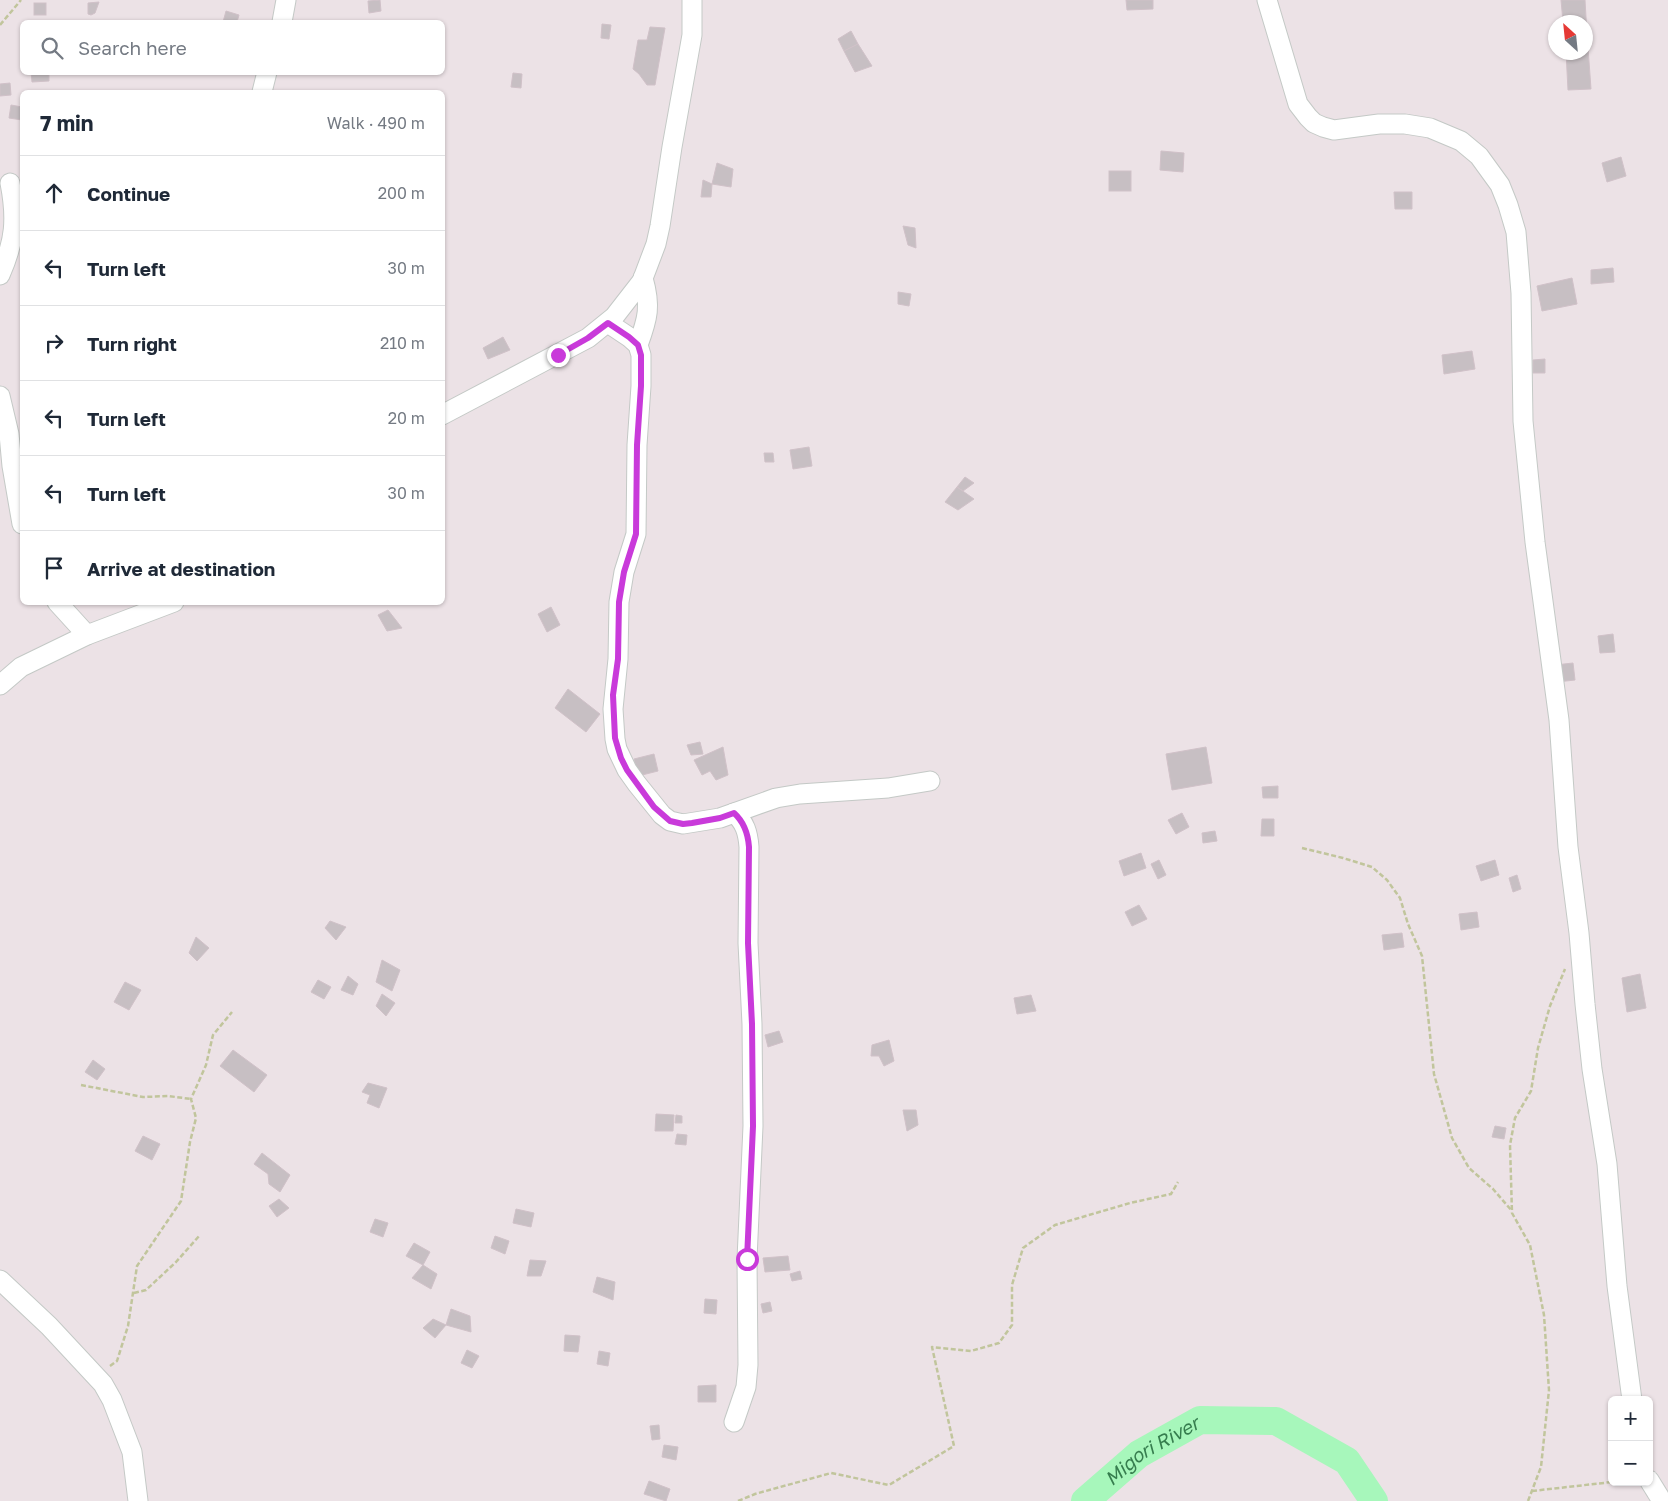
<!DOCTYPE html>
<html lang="en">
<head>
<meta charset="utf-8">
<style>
	:root { --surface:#fff; --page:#f6f6f7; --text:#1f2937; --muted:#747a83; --line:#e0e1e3 }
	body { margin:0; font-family:"Golos Text",sans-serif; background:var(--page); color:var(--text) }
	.controls { position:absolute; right:15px; bottom:15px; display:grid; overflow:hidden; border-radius:8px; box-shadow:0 1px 4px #0004 }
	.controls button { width:45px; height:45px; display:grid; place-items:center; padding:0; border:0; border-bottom:1px solid var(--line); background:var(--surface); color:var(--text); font:25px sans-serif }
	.compass { position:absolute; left:1548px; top:15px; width:45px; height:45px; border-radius:50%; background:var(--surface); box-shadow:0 1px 4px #0004; rotate:333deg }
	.stop { position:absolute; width:15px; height:15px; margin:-11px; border:4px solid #c93ada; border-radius:50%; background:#fff }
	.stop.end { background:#c93ada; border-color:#fff; box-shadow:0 1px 5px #0008 }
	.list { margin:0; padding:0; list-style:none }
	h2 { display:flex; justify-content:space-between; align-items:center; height:65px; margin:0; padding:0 20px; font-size:21px }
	h2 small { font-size:16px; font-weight:400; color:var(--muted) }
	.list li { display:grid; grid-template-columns:32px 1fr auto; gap:15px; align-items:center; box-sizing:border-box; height:75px; padding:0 20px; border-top:1px solid var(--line) }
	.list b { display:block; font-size:19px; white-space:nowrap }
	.list em { font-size:16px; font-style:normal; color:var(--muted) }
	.icon { flex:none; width:28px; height:28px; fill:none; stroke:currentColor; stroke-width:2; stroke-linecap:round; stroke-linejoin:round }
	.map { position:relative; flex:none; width:1668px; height:1501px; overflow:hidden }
	.search { position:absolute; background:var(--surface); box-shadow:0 1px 4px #0004; left:20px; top:20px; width:425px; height:55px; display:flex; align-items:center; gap:12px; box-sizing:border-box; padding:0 18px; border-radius:8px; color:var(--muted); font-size:19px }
	.panel { position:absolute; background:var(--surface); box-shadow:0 1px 4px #0004; left:20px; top:90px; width:425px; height:515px; border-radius:8px }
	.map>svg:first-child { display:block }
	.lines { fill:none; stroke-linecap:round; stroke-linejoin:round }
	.river { stroke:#a7f7bb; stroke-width:28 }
	.building { fill:#c7bfc3; stroke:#d0c1c8 }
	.minor-casing { stroke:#c4c9c6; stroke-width:21 }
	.path { stroke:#c1c59c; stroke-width:2.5; stroke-dasharray:5 2.5; stroke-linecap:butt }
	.minor { stroke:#fff; stroke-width:19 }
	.route { stroke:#c93ada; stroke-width:6 }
	.labels { text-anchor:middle; stroke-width:4; stroke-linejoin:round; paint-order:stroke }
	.water-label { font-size:19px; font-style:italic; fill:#377e4f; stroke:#fff }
</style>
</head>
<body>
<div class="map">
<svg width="1668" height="1501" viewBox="0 0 1668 1501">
	<rect width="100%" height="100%" fill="#ece2e6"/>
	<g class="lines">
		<path class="river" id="s1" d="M1085,1501l54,-47 61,-34 76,1 71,40 27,40"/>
	</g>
	<g class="building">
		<path d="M380,0l1,11 -12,2 -1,-12z"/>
		<path d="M1126,0h27v9l-26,1z"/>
		<path d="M1561,0h24l2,34h-1v-12h-23z"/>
		<path d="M99,2l-4,11 -4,2 -3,-1v-11z"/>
		<rect x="34" y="3" width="12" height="12"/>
		<path d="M226,11l13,4 -2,7h-14z"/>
		<path d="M602,24l9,1 -2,14 -8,-1z"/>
		<path d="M650,27l15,1 -10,57h-8l-8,-11 -6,-5 5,-29h9z"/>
		<path d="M851,31l7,13 -14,7 -6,-12z"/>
		<path d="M1586,34h1l4,55 -23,1 -2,-38h20z"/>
		<path d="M858,44l14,22 -17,6 -11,-21z"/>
		<path d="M31,72h18v9l-17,1z"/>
		<path d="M513,73l9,1 -1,14 -10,-1z"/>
		<path d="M10,83l1,12 -11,1v-12z"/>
		<path d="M11,105l11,2v13l-13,-2z"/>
		<path d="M1161,151l23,2 -1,19 -23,-2z"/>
		<path d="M1621,157l5,19 -19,6 -5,-19z"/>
		<path d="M717,163l16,6 -2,18 -19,-3z"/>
		<rect x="1109" y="171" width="22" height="20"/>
		<path d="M703,180l9,4 -1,13h-10z"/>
		<path d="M1394,192h18v17h-17z"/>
		<path d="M903,226l12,2 1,20 -8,-3z"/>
		<path d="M1613,268l1,14 -23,2v-14z"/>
		<path d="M1572,278l5,26 -35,7 -5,-25z"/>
		<path d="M898,292l13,2 -2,12 -11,-2z"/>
		<path d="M503,337l7,13 -22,9 -5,-11z"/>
		<path d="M1472,351l3,18 -31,5 -2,-19z"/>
		<path d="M1545,359v14h-12v-13z"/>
		<path d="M809,447l3,19 -19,3 -3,-19z"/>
		<path d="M764,453h9l1,9h-9z"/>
		<path d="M965,477l9,6 -11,8 -6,-4z"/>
		<path d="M957,487l17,12 -16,11 -13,-8z"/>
		<path d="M551,607l9,18 -13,7 -9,-18z"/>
		<path d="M388,610l14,18 -15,3 -9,-16z"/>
		<path d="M1613,634l2,18 -15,1 -2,-17z"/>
		<path d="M1573,663l2,17 -18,2 -2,-17z"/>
		<path d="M568,689l32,25 -14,18 -31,-24z"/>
		<path d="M700,742l3,12 -12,1 -4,-10z"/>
		<path d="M723,747l5,28 -12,5 -6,-9 -8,4 -8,-15z"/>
		<path d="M1206,747l6,36 -40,7 -6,-36z"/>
		<path d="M654,754l4,17 -20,5 -4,-17z"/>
		<path d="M1278,786v12h-15l-1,-11z"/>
		<path d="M1182,813l7,14 -13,7 -8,-14z"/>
		<path d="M1262,819h12v17h-13z"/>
		<path d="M1215,831l2,10 -14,2 -1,-10z"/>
		<path d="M1141,853l5,15 -22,8 -5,-15z"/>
		<path d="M1159,860l7,15 -8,4 -7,-15z"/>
		<path d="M1495,860l4,15 -18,6 -5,-15z"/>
		<path d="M1517,875l4,14 -8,3 -4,-14z"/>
		<path d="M1139,905l8,14 -15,7 -7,-14z"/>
		<path d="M1477,912l2,15 -18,3 -2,-16z"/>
		<path d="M330,921l16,6 -10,13 -11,-12z"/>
		<path d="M1402,933l2,14 -20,3 -2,-15z"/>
		<path d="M196,937l13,11 -12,13 -8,-8z"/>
		<path d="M382,960l18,10 -8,21 -16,-9z"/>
		<path d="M1640,974l6,34 -19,4 -5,-34z"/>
		<path d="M348,976l10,8 -5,11 -12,-5z"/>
		<path d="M318,980l13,7 -7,12 -13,-7z"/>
		<path d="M125,982l16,8 -12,20 -15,-8z"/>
		<path d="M382,994l13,9 -9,13 -10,-10z"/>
		<path d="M1031,995l5,16 -19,3 -3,-16z"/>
		<path d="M779,1031l4,11 -15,5 -3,-12z"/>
		<path d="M889,1040l5,21 -10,5 -5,-10h-8l1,-11z"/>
		<path d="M233,1050l34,25 -13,17 -34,-26z"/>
		<path d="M93,1060l12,9 -8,11 -12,-8z"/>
		<path d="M368,1083l19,5 -8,20 -12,-5 3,-8 -8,-3z"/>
		<path d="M903,1110h13l2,15 -11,6z"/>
		<path d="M656,1114l18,1 -1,16h-18z"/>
		<path d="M676,1115l6,1v7h-7z"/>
		<path d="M1495,1126l11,2 -2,11 -12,-2z"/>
		<path d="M677,1134l10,1 -1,10 -11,-1z"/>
		<path d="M143,1136l17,8 -8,16 -17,-9z"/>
		<path d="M262,1153l28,22 -10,17 -11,-8 -1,-10 -14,-10z"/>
		<path d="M279,1199l10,9 -12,9 -8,-11z"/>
		<path d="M516,1209l18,4 -3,14 -18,-4z"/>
		<path d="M375,1219l13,4 -5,14 -13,-5z"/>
		<path d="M495,1236l14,5 -4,13 -14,-6z"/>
		<path d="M414,1243l16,9 -7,13 -17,-9z"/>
		<path d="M788,1256l2,14 -25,2 -2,-14z"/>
		<path d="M530,1260l16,1 -5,15h-14z"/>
		<path d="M423,1265l14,9 -6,15 -19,-11z"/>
		<path d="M800,1271l2,8 -10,2 -2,-7z"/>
		<path d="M597,1277l18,5 -2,18 -20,-8z"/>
		<path d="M705,1299l12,1 -1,14 -12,-1z"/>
		<path d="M770,1302l2,9 -9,2 -2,-9z"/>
		<path d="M451,1309l19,7 1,16 -25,-7z"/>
		<path d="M433,1319l13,6 -11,13 -12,-10z"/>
		<path d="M565,1335l15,1 -2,16 -14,-1z"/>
		<path d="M467,1350l12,6 -7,12 -11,-5z"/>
		<path d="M599,1351l11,2 -2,13 -11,-2z"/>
		<path d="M716,1385v17h-18v-16z"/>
		<path d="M659,1425l1,14 -8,1 -2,-14z"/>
		<path d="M664,1445l14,2 -2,13 -14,-3z"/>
		<path d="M649,1481l21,8 -4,12 -22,-7z"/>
	</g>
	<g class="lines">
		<defs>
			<g id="minor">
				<path d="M1267,0l31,104 10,13 6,6 9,4 11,3 45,-6h26l25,4 31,13 18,15 21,29 8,20 8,27 5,61 2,128 12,121 24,178 9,127 11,86 6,71 7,65 15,95 10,122 15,114"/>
				<path d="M282,22l4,-22"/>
				<path d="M262,92l5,-20"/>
				<path d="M0,275c15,-34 17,-56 10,-92"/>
				<path d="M608,323l21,14 9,8 3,10v31l-4,59 -1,89 -12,38 -5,30 -1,57 -5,50 2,30 2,10 10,21 10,14 25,31 8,6 13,3 37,-6 56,-20 24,-4 88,-6 42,-7"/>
				<path d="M638,345c10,-27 13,-39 5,-67"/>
				<path d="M0,396l9,38 3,32 10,58"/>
				<path d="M442,415l146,-77 26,-21 28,-36 14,-37 4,-18 12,-79 17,-95 3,-17v-35"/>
				<path d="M57,602l30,33"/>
				<path d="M0,685l21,-18 66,-32 87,-33"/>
				<path d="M734,813c11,9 14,20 15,34l-1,96 4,81 1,102 -6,133 1,106 -2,22 -12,35"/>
				<path d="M0,1280l49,46 54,58 9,16 20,52 6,49"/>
				<path d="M1649,1480l13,21"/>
			</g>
		</defs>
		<use href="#minor" class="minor-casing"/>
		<g class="path">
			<path d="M0,25l21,-25"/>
			<path d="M1302,848l41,10 29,9 15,13 13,18 8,26 14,32 12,118 18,64 17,30 24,21 19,22"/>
			<path d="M81,1085l62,12 25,-1 23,3"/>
			<path d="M134,1293l12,-3 30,-28 24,-27"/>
			<path d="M110,1366l7,-5 11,-35 9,-60 44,-65 9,-59 6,-24 -5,-19 15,-34 7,-30 19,-23"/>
			<path d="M1532,1491l80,-9"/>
			<path d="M738,1501l17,-7 76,-21 58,12 65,-39 -22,-99 39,4 28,-8 13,-18v-40l11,-37 32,-23 75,-22 41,-9 7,-12"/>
			<path d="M1528,1501l13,-34 8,-77 -5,-75 -14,-70 -18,-32 -2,-68 5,-27 16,-27 7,-43 12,-42 15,-37"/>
		</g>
		<use href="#minor" class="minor"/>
	</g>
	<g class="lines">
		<path class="route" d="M558,355l30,-17 20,-15 21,14 9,8 3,10v31l-4,59 -1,89 -12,38 -5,30 -1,57 -5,36 2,43 6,20 6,12 27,37 16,14 13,3 9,-1 28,-5 14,-5c10,9 14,20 15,34l-1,96 4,81 1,102 -6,133"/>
	</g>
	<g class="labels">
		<g class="water-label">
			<text dy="7" stroke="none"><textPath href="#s1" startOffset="84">Migori River</textPath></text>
		</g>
	</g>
</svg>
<div class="controls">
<button>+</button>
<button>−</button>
</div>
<svg class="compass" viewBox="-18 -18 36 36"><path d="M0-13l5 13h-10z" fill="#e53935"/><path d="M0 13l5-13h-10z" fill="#747a83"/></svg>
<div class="stop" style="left:747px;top:1259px"></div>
<div class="stop end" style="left:558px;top:355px"></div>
<div class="search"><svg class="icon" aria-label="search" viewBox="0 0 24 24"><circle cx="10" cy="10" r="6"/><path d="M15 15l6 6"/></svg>Search here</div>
<section class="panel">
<h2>7 min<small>Walk · 490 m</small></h2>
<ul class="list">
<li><svg class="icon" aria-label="ahead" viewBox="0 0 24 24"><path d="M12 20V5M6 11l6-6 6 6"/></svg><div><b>Continue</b></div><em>200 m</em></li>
<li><svg class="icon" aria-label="left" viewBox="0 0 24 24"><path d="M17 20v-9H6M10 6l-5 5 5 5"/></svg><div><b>Turn left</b></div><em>30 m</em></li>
<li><svg class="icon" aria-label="right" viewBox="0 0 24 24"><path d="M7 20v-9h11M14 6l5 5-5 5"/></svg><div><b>Turn right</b></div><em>210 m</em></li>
<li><svg class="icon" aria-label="left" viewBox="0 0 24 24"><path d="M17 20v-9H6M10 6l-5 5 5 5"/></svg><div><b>Turn left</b></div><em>20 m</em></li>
<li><svg class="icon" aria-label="left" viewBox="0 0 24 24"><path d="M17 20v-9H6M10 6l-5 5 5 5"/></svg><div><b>Turn left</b></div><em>30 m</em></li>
<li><svg class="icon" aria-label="arrive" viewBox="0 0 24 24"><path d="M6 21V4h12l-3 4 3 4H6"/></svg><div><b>Arrive at destination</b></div></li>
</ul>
</section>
</div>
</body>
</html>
